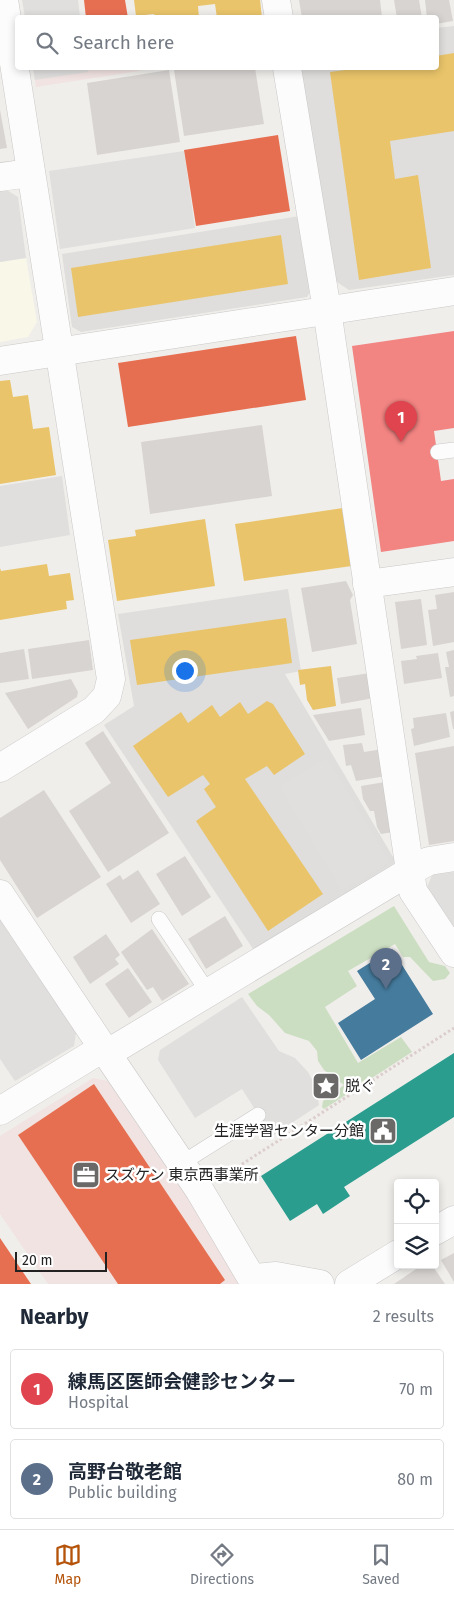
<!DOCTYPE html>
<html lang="en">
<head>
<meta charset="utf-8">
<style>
	:root { --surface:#fff; --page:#f2f2f3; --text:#1f2937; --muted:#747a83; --line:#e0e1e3; --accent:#b45309 }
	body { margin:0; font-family:"Fira Sans","Noto Sans JP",sans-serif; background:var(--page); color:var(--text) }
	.controls { position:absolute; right:15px; bottom:15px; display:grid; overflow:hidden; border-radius:5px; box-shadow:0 2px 8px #0003 }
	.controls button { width:45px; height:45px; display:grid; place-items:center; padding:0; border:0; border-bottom:1px solid var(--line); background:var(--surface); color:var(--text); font:25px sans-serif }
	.scale { position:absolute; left:15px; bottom:12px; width:92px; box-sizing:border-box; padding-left:5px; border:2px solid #222; border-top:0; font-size:14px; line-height:18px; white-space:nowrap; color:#222; -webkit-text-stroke:4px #fff; paint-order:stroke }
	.you { position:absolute; left:184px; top:670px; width:18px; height:18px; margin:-12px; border:4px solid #fff; border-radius:50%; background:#1a73e8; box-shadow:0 0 0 8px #1a73e833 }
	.badge { display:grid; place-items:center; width:32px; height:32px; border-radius:50%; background:var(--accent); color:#fff; font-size:16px; font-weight:700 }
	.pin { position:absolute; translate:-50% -41px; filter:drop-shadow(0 1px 2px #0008) }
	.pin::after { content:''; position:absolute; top:26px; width:18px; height:15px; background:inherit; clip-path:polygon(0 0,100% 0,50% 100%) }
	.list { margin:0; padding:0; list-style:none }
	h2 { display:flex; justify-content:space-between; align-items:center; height:65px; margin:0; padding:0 20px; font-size:21px }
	h2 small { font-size:16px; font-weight:400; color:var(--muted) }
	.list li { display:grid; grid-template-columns:32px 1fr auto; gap:15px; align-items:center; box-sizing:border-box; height:80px; margin:0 10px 10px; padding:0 10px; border:1px solid var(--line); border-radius:5px }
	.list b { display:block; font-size:19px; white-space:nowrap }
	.list p { margin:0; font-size:16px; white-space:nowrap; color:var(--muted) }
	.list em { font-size:16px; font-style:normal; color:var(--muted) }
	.icon { flex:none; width:28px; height:28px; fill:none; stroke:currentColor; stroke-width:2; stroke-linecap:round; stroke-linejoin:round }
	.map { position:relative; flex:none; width:454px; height:1284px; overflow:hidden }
	.search { position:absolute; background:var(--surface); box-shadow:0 2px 8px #0003; left:15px; right:15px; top:15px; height:55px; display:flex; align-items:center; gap:12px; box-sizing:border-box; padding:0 18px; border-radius:5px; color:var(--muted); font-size:19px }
	.sheet { height:245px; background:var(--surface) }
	nav { display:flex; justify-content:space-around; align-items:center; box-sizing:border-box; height:70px; border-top:1px solid var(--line); background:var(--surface); font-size:14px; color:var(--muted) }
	nav a { display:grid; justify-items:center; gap:2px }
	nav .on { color:var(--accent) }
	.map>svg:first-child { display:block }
	.residential { fill:#dfdedc }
	.commercial { fill:#f1e3e1 }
	.education { fill:#f8f7e8 }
	.forest { fill:#cbdec1 }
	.parking { fill:#e0dfde }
	.homes { fill:#e9c46a }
	.shops { fill:#e76f51 }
	.schools { fill:#2a9d8f }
	.health { fill:#f28482 }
	.public { fill:#457b9d }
	.building { fill:#d7d4d2 }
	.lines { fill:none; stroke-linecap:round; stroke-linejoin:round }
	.service-casing { stroke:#c9c8c7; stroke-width:16 }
	.minor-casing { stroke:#c9c8c7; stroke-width:29 }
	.tertiary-casing { stroke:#c9c8c7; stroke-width:29 }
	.path { stroke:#dccecd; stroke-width:3; stroke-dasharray:2.5 2.5; stroke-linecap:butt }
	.service { stroke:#fdfcfc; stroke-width:15 }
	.minor { stroke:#fdfcfc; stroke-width:28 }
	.tertiary { stroke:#fdfcfc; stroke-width:28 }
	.labels { text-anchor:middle; stroke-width:5; stroke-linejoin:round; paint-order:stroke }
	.poi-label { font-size:15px; fill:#222; stroke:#fff; text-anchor:start }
</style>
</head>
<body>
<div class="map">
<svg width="454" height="1284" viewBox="0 0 454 1284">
	<rect width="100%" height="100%" fill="#f0eeeb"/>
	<g class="residential">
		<path d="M454,26v249l-105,15 -15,-10 -33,-212h135l1,-40z"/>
		<path d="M300,216l12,72 -5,9 -226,35 -9,-5 -10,-73z"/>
		<path d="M288,589l13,82 -16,3 111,188 -143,87 -149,-224 30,-19 -16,-92z"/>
	</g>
	<g class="commercial">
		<path d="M33,68h105l1,3 -103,16z"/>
		<path d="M93,1078l15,3 128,188 3,15h-191l-48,-70v-78z"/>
	</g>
	<path class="education" d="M26,258l11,64 -9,15 -28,5v-80z"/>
	<path class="forest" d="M394,906l35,56 16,4 5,7 -5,6 -12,2 -23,-24h-7l-8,-13 -47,27 9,15 -32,21 33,56 43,-26 11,15 -88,57 -2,-2 1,-6 21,-16 -20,-15 -6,-9 -1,-10 -8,-10 -24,-8 -16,-18 -12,-9 -9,-12z"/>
	<g class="parking">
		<path d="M22,0h56l2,17h-55z"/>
		<path d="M33,68h55v4l-53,8z"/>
		<path d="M184,151l11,77 -135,21 -11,-78z"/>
		<path d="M5,189l13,8 8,61 -26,4v-72z"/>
		<path d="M62,476l8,59 -70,12v-61z"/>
		<path d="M327,758l63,104 -48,29 -63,-105z"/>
		<path d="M454,872v61l-28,-43 6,-15z"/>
		<path d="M0,916l76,117 -2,13 -59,35 -15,-22z"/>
		<path d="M242,997l37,54 16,7 13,14 8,15 3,18 -47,31 -30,-47 -47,29 -37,-58 2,-10z"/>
	</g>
	<g class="homes">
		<path d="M134,0h126l2,18h-45l-2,-14 -17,2 1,12h-44l-1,-4 -18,2z"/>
		<path d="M454,53v78l-64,10 5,38 23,-4 13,93 -72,12 -29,-208 31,-4h75v-12z"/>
		<path d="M281,235l7,49 -210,33 -7,-49z"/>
		<path d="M10,380l3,17 15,-2 5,34 16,-2 7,48 -56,9v-103z"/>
		<path d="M343,508l9,58 -108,15 -9,-57z"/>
		<path d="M205,519l10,67 -98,15 -9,-61 28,-4 -1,-6z"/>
		<path d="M47,564l2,12 21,-3 4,27 -8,1 1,8 -67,11v-52l1,3z"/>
		<path d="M286,618l6,45 -155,22 -7,-45z"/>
		<path d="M331,666l5,40 -23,4 -6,-10 -2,-16 -5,1 -2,-15z"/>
		<path d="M267,701l6,3 32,50 -31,21 -7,-9 -22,13 78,115 -55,37 -72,-110 20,-14 -12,-18 6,-5 -7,-9 -35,22 -35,-51 48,-34 7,11 24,-18 8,12 20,-15 8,12z"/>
	</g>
	<g class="shops">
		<path d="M84,0h41l3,18h-42z"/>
		<path d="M278,135l12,76 -94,15 -12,-76z"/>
		<path d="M296,336l10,64 -178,27 -10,-64z"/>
		<path d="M94,1084l131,196 -5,4h-102l-100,-149z"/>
		<path d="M0,1238l31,46h-31z"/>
	</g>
	<path class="schools" d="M454,1053v64l-110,70 6,9 -27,18 -6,-10 -27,17 -29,-45z"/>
	<path class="health" d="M454,331v97l-20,3 7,50 13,-2v62l-73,11 -29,-206z"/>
	<path class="public" d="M392,949l41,65 -72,46 -23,-37 37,-24 -18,-28z"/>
	<g class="building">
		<path d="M299,0h81l2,17 -80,1z"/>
		<path d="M394,0h25l3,18h-25z"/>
		<path d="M425,0h24l4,21 -17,3v-6h-9z"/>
		<path d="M193,68h62l9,56 -80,12 -10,-66z"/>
		<path d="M169,70l11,72 -83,13 -10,-72z"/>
		<path d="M0,110l7,38 -7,1z"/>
		<path d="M262,425l10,71 -122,18 -9,-72z"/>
		<path d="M346,581l7,14 -3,5 7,44 -45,8 -11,-64z"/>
		<path d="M454,592v50l-21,4 -5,-36 9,-1 -2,-14z"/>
		<path d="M421,599l6,46 -26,4 -6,-47z"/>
		<path d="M89,640l4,30 -61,9 -4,-30z"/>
		<path d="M24,649l5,30 -29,4v-30z"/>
		<path d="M454,650v46l-4,1 -5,-30h4l-3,-15z"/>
		<path d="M438,653l4,25 -38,6 -3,-23 16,-2 -1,-3z"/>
		<path d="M370,673l4,25 -33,6 -4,-26z"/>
		<path d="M71,679l7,13 -1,5 -49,32 -23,-36z"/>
		<path d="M361,708l4,27 -36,6 -16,-26z"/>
		<path d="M454,711v18h-1l-3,-17z"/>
		<path d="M446,713l4,24 -36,9 -3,-17 3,-1 -1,-10z"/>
		<path d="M103,731l66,102 -61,39 -39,-61 42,-28 -26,-40z"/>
		<path d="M362,743l2,9 19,-3 3,27 -30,5 -5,-16 -5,1 -3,-21z"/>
		<path d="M454,746v95l-25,4 -14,-92z"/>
		<path d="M391,781l8,50 -18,3 -4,-7 -3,-16h-4l-7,-12 -2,-13z"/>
		<path d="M44,790l57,87 -64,41 -37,-58v-42z"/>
		<path d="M185,856l26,41 -29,19 -26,-42z"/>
		<path d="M138,870l22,34 -29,19 -25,-39 14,-9 3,5z"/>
		<path d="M225,916l18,30 -37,23 -18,-30z"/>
		<path d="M152,929l37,55 -27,17 -9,-14 -6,3 -26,-38z"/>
		<path d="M106,934l14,21 -5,4 4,5 -29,20 -17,-27z"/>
		<path d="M128,968l24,34 -23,16 -24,-34z"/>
		<path d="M454,1253v29l-13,-22z"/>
		<path d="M422,1265h10l13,19h-51z"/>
	</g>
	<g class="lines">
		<defs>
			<g id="service">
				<path d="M438,452l16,-2"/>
				<path d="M159,919l49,73"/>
				<path d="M182,1163l76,-48"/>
			</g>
			<g id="minor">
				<path d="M276,0l3,18"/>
				<path d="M287,68l40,242 86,581 41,62"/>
				<path d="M0,177l30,-4"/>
				<path d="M367,584l87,-12"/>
				<path d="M0,894l103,154"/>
				<path d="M108,1053l302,-182 19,-10 25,-4"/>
				<path d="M435,1231l19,-11"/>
				<path d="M254,1278l22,-2 44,8"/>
				<path d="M349,1284l49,-30"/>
			</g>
			<g id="tertiary">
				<path d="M0,361l454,-70"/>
				<path d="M0,768l94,-58 13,-14 4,-17 -107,-679"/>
				<path d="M0,1111l103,-63 97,143 55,93"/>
			</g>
		</defs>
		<use href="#service" class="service-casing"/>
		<use href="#minor" class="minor-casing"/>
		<use href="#tertiary" class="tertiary-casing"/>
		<path class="path" d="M225,1175l229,-147"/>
		<use href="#service" class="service"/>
		<use href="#minor" class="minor"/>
		<use href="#tertiary" class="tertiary"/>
	</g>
	<defs>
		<symbol id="sight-square" viewBox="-11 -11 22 22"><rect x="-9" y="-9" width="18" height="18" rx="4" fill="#6a6968" stroke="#fff"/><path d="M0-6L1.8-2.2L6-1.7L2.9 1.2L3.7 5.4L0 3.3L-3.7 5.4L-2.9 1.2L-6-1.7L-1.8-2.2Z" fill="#fff"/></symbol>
		<symbol id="civic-square" viewBox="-11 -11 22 22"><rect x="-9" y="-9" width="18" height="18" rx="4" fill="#6a6968" stroke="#fff"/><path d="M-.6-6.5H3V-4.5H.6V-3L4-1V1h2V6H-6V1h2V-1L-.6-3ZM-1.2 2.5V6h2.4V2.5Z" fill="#fff"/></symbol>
		<symbol id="office-square" viewBox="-11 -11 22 22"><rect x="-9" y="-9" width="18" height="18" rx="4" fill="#6a6968" stroke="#fff"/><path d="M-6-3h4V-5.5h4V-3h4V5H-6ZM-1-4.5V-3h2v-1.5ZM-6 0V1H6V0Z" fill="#fff"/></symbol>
	</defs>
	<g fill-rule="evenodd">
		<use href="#sight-square" x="310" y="1070" width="32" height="32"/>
		<use href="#civic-square" x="367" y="1115" width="32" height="32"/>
		<use href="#office-square" x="70" y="1159" width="32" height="32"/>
	</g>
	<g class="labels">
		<g class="poi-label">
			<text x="345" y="1091">脱ぐ</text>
			<text x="364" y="1136" text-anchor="end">生涯学習センター分館</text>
			<text x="105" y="1180">スズケン 東京西事業所</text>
		</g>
	</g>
</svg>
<div class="controls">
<button><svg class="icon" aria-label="locate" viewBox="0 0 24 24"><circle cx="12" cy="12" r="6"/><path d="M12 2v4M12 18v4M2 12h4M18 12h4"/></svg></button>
<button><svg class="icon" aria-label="layers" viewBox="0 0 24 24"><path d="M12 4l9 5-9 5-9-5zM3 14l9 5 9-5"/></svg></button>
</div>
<div class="scale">20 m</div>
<div class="you"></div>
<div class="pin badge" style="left:401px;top:442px;background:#e0444e">1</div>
<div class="pin badge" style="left:386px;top:989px;background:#5c6f8a">2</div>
<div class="search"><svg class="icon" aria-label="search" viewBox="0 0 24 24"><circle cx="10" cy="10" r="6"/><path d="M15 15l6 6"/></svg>Search here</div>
</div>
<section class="sheet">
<h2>Nearby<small>2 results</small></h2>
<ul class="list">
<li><span class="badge" style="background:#e0444e">1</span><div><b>練馬区医師会健診センター</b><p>Hospital</p></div><em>70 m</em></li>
<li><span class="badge" style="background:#5c6f8a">2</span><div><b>高野台敬老館</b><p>Public building</p></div><em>80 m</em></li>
</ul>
</section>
<nav>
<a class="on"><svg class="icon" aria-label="map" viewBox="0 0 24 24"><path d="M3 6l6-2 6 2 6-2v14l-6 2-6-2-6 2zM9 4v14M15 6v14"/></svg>Map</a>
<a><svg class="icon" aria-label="directions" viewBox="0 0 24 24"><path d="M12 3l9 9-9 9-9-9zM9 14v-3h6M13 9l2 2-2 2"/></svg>Directions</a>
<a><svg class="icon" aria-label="saved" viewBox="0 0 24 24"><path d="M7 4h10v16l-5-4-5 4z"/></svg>Saved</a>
</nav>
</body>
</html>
